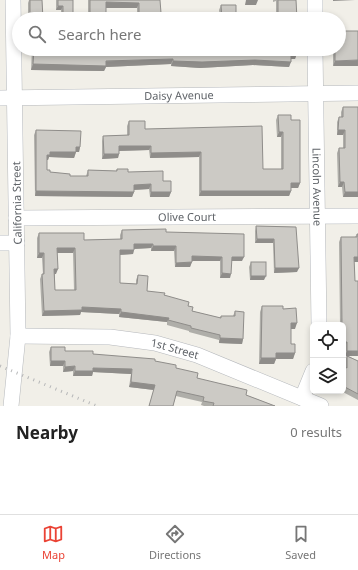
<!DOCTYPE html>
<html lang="en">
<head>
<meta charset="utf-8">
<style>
	:root { --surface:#fff; --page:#f6f6f6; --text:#222; --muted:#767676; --line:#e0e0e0; --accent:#ea4335 }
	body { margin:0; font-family:"Noto Sans",sans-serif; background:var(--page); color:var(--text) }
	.controls { position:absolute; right:12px; bottom:12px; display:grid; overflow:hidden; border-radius:6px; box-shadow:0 2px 6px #0003 }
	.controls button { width:36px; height:36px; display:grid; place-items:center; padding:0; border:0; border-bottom:1px solid var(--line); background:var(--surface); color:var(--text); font:20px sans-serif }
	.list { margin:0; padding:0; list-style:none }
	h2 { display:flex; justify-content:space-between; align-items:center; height:52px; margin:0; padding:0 16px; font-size:17px }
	h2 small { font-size:13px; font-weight:400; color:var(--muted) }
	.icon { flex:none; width:22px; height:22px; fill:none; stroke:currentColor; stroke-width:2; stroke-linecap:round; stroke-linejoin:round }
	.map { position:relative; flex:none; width:358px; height:406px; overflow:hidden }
	.search { position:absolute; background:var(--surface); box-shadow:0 2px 6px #0003; left:12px; right:12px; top:12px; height:44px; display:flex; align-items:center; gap:10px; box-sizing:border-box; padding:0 14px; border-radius:22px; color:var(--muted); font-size:15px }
	.sheet { height:108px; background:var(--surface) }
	nav { display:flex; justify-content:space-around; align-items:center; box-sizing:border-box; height:56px; border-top:1px solid var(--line); background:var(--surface); font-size:11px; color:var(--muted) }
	nav a { display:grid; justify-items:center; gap:2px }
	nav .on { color:var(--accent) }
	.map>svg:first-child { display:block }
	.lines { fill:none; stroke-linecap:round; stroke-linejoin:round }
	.minor-casing { stroke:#b5b8bc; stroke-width:16 }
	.minor { stroke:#fff; stroke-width:15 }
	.rail { stroke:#b6b7b8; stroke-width:3; stroke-dasharray:1 5; stroke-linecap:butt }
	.wall { fill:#afaea9; fill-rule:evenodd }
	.shaded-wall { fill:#8f8d8a }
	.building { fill:#cccac5; stroke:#8f8d8a; fill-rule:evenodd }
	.labels { text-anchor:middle; stroke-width:4; stroke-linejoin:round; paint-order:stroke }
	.street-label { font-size:11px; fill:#5f6368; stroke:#fff }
</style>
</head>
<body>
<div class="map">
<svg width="358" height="406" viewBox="0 0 358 406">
	<rect width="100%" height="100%" fill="#f1efe8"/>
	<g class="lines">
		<defs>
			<g id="minor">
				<path d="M315,19v-19"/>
				<path id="s1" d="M315,49l4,276"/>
				<path id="s2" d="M0,98l358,-5"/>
				<path id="s3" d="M16,218l342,-2"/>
				<path d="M0,243h17"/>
				<path id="s4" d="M18,336l92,1 45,6 42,12 124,51"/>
				<path d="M302,398l11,-27"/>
				<path d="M11,406l7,-70 -5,-336"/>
			</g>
		</defs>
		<use href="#minor" class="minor-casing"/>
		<use href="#minor" class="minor"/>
		<path class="rail" d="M0,366l97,40"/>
	</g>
	<g class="wall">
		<path d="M29,0h13l1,19h-15v-16z"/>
		<path d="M56,0h17l-2,18h-10v-8h-5z"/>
		<path d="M88,0h72l-1,18 -22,1v-11h-31v11h-18z"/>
		<path d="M273,0h23l1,19h-21v-18l-3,1z"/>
		<path d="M221,5l15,14h-16l-1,-9z"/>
		<path d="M341,31h17l-25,35v-17h6l1,-15z"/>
		<path d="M32,49h265v4l-2,6h-4l-2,8 -36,-2 -53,3 -29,-2v-2l-65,3 -2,4 -73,-1z"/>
		<path d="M343,107l15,90h-15l-1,-10h-4l-1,-34 2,-5h4v-13h-6v-13l2,-5h2v-5z"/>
		<path d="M278,115l13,5 9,63 -2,5h-7v3l-2,5h-90v-39l-49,1 -1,-8 -30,1 -1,7 -16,1v-18l1,-5 24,-1v-9l2,-5 16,8 118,40h18v-32h-4l-1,-17z"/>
		<path d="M36,130l44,17 -1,5h-3l-2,6 -25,-1 -1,3h-1v10l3,2 20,4h16l2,-6 28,1 1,-2 46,12 8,11 -2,5h-19l-1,-8 -15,1v2l-2,5 -97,-1 -1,-61z"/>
		<path d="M256,226l40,1 1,45 -23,1 -1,-30h-18v-12z"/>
		<path d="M122,230l44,2 76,29h-11l-1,17h-10v-17h-28l-2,6h-15l-1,-16h-23v-3l-17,1 -1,5 -13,1v28l16,1v-4l2,-5 9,16 17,4 24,11 4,5 28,7 1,-2h12l2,-5 8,28 -1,5 -23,-1v-3l-30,-8v-1l-22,-6v-3l-48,-5v-3l-38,-2 -1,3 -38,1 -2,-37 2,-5h1l-1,-16h-5v-20l2,-5 45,7 36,-1v-4zM57,253h16l1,37h-19v-16h1z"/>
		<path d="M357,234l-3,28 1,19h3v75h-10l10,5v39l-17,-9h2v-25l2,1v-6l2,-5h-2v-9h-2v-22h-3l-1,-83 2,-5h14z"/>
		<path d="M251,262l13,18h-14l-1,-13z"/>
		<path d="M262,306l21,3 12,20h-4v15l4,9 -2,6h-17l-2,5h-15l1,-52z"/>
		<path d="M51,347l14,4 90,10 21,7 21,10 49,17 29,11h-71l-3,-1 1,-3 -26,-6 -3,10h-24l5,-16 -25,-3 2,-13 -38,-2 -1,4h-19v-5l-10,1v-6h-13l-1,-14z"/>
	</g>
	<g class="shaded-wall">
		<path d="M246,0h12l-2,5h-11z"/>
		<path d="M333,0h22l-22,1z"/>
		<path d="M106,2l33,1 -2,5h-33z"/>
		<path d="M58,6h5l-2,4h-5z"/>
		<path d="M63,13h10l-2,5h-10z"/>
		<path d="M139,13h22l-2,5 -22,1z"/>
		<path d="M291,53h6l-2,6h-6z"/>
		<path d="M173,59l-2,5 -65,3 -2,4 -73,-1 2,-6z"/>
		<path d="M255,60l36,2 -2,5 -36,-2 -53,3 -29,-2 2,-5z"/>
		<path d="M358,60v6h-25l2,-5z"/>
		<path d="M338,130h7l-2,5h-6z"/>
		<path d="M279,132h4l-2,5h-4z"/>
		<path d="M119,146h32l-2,4 -32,1z"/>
		<path d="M76,147h4l-1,5h-5z"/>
		<path d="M50,152h26l-2,6 -25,-1 -1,3h-3l2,-5z"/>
		<path d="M201,152l-2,5 -49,1 1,-5z"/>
		<path d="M104,154h15l-1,4 -16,1z"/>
		<path d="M340,182h4l-2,5h-4z"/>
		<path d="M291,183h9l-2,5h-9z"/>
		<path d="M151,184l-2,5 -17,1 2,-5z"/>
		<path d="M36,191l98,1 -2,5 -97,-1z"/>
		<path d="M201,191h90l-2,5h-90z"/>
		<path d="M151,192h20l-2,5h-19z"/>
		<path d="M345,192h13v5h-15z"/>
		<path d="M257,239h17l-1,4h-18z"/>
		<path d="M134,244h19l-2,4 -18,1z"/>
		<path d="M153,246h23l-2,5h-23z"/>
		<path d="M57,248h18l-2,5h-18z"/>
		<path d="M120,250h14l-1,4 -15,1z"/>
		<path d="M39,253h5l-2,5h-5z"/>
		<path d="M192,256l30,1 -2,4h-30z"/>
		<path d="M232,257h12l-2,4h-12z"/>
		<path d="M354,257h4v5h-6z"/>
		<path d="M192,262l-2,5h-15l1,-4z"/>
		<path d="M275,268h24l-2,4 -23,1z"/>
		<path d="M54,269h4l-2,5h-3z"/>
		<path d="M222,273l9,1 -1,4h-10z"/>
		<path d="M251,276h15l-2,4h-14z"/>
		<path d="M82,307l39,2 -2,5 -38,-2 -1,3 -38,1 2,-5z"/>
		<path d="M121,312l48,6 -2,4 -48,-5z"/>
		<path d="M291,323h6l-2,6h-6z"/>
		<path d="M220,338l23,1 -1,5 -23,-1z"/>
		<path d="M343,342h4l-2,5h-2z"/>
		<path d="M347,351h11v5h-13z"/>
		<path d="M276,353h19l-2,6h-17l-2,5h-15l2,-6z"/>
		<path d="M51,361h14l-2,5h-13z"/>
		<path d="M75,366l-2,5 -10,1 2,-5z"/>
		<path d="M93,368l39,1 -1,5 -38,-2 -1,4h-19l2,-5z"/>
		<path d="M131,382l24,3 -1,5 -25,-3z"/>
	</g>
	<g class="building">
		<path d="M30,0h12l1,19h-13z"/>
		<path d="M58,0h15v13h-10v-7h-5z"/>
		<path d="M90,0h70l1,13h-22v-10l-33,-1v17h-16z"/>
		<path d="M278,0h18l1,19h-19z"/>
		<path d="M221,5h15v14h-14z"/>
		<path d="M341,31h17v29l-23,1v-12h4v-15h2z"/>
		<path d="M34,49h263v4h-6v9l-36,-2 -53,2 -29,-1v-2l-67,2v5l-73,-2z"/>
		<path d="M343,107h15v85h-13l-1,-10h-4l-1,-34h6v-18h-7l1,-13h4z"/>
		<path d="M278,115h13v5h9v63h-9v8h-90v-39l-50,1v-7h-32v8h-15l-1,-18 26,-1v-14h16v8l117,-3 1,43h20v-37h-4z"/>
		<path d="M36,130l45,1 -1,16h-4v5h-26v3h-3v15h3v2l20,2v2h18v-6l29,1v-2h11v3l35,-1v10h8v11h-20v-8l-17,1v7l-98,-1z"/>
		<path d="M256,226l40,1 3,41h-24l-1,-29h-17z"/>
		<path d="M166,229v3l78,2v23h-12l-1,17 -9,-1v-16l-30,-1v6l-16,1v-17h-23v-2h-19v6h-14v33l17,1 1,-9 10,1 -1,15 18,2 -1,2 25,7 -1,4 5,1 -1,4 29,7v-2h14v-5l9,1 -1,27 -23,-1v-3l-29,-7v-2l-23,-6 1,-2 -48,-6v-3l-39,-2v3l-38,1 -2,-37h2v-21h-5v-20h45v7l38,-1v-9zM57,248h18l1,42h-21l-1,-21h4z"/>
		<path d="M357,234h1v23h-4l1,24h3v70h-11v-9h-4v-17h-1l-1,-88h16z"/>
		<rect x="251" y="262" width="15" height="14"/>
		<path d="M262,306h21v3l13,-1 1,15h-6v21h4v9h-19v5h-15z"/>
		<path d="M51,347h14v4h28v3l62,5v2l21,4v3l22,5 -1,5 50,12 -1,5 29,11h-62l1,-3 -11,-2 1,-4 -27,-6 -4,15h-24l6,-21 -24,-3 1,-13 -39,-1v3h-18v-5l-10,1v-6h-14z"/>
		<path d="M347,356l11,5v33l-15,-8v-20l4,2z"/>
	</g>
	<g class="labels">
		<g class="street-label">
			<text dy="4" stroke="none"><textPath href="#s2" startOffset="179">Daisy Avenue</textPath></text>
			<text dy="4" stroke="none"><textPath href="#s1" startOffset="138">Lincoln Avenue</textPath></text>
			<text transform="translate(17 203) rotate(-91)" y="4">California Street</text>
			<text dy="4" stroke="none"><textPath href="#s3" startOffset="171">Olive Court</textPath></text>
			<text dy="4" stroke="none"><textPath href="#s4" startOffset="158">1st Street</textPath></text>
		</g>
	</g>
</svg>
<div class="controls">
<button><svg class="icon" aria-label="locate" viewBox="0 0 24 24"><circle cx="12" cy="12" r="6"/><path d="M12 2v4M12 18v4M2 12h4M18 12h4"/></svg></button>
<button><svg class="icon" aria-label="layers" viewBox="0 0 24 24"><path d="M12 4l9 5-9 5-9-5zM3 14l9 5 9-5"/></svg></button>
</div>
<div class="search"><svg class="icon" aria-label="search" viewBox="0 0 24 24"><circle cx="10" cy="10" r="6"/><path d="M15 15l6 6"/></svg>Search here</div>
</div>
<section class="sheet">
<h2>Nearby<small>0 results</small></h2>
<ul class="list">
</ul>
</section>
<nav>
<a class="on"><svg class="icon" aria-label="map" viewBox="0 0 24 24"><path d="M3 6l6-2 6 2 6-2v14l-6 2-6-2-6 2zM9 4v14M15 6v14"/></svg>Map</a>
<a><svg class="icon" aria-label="directions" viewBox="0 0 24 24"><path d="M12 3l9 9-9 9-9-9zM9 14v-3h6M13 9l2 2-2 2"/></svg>Directions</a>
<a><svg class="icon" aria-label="saved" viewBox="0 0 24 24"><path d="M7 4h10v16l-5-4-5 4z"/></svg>Saved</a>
</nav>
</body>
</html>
